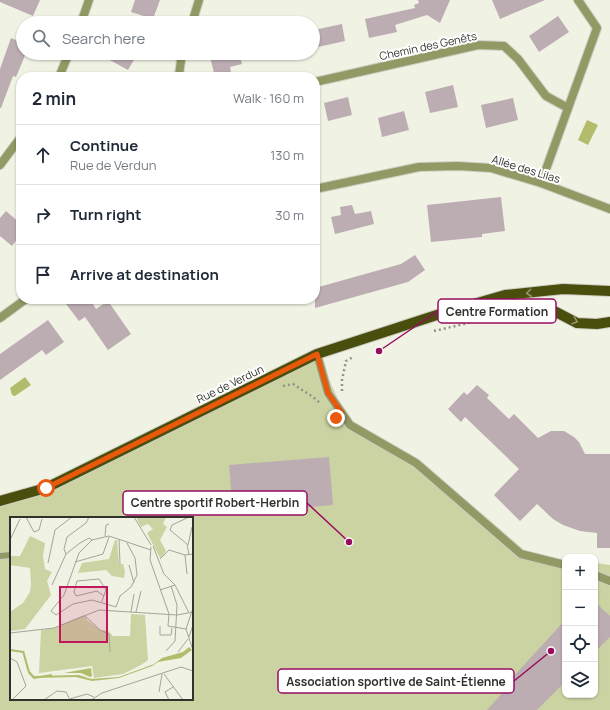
<!DOCTYPE html>
<html lang="en">
<head>
<meta charset="utf-8">
<style>
	:root { --surface:#fff; --page:#f6f6f7; --text:#1f2937; --muted:#747a83; --line:#e0e1e3 }
	body { margin:0; font-family:Manrope,sans-serif; background:var(--page); color:var(--text) }
	.controls { position:absolute; right:12px; bottom:12px; display:grid; overflow:hidden; border-radius:8px; box-shadow:0 1px 3px #0004 }
	.controls button { width:36px; height:36px; display:grid; place-items:center; padding:0; border:0; border-bottom:1px solid var(--line); background:var(--surface); color:var(--text); font:20px sans-serif }
	.stop { position:absolute; width:12px; height:12px; margin:-9px; border:3px solid #ea580c; border-radius:50%; background:#fff }
	.stop.end { background:#ea580c; border-color:#fff; box-shadow:0 1px 4px #0008 }
	.list { margin:0; padding:0; list-style:none }
	h2 { display:flex; justify-content:space-between; align-items:center; height:52px; margin:0; padding:0 16px; font-size:17px }
	h2 small { font-size:13px; font-weight:400; color:var(--muted) }
	.list li { display:grid; grid-template-columns:26px 1fr auto; gap:12px; align-items:center; box-sizing:border-box; height:60px; padding:0 16px; border-top:1px solid var(--line) }
	.list b { display:block; font-size:15px; white-space:nowrap }
	.list p { margin:0; font-size:13px; white-space:nowrap; color:var(--muted) }
	.list em { font-size:13px; font-style:normal; color:var(--muted) }
	.icon { flex:none; width:22px; height:22px; fill:none; stroke:currentColor; stroke-width:2; stroke-linecap:round; stroke-linejoin:round }
	.map { position:relative; flex:none; width:610px; height:710px; overflow:hidden }
	.search { position:absolute; background:var(--surface); box-shadow:0 1px 3px #0004; left:16px; top:16px; width:304px; height:44px; display:flex; align-items:center; gap:10px; box-sizing:border-box; padding:0 14px; border-radius:22px; color:var(--muted); font-size:15px }
	.panel { position:absolute; background:var(--surface); box-shadow:0 1px 3px #0004; left:16px; top:72px; width:304px; height:232px; border-radius:16px }
	.map>svg:first-child { display:block }
	.green { fill:#ccd3a2; fill-rule:evenodd }
	.water { fill:#b3bc6c }
	.building { fill:#bcadb2 }
	.lines { fill:none; stroke-linecap:round; stroke-linejoin:round }
	.service-casing { stroke:#cecfc3; stroke-width:8 }
	.minor-casing { stroke:#cecfc3; stroke-width:10 }
	.primary-casing { stroke:#cecfc3; stroke-width:12 }
	.path { stroke:#919288; stroke-width:2.5; stroke-dasharray:2 3; stroke-linecap:butt }
	.service { stroke:#929964; stroke-width:6 }
	.minor { stroke:#929964; stroke-width:8 }
	.primary { stroke:#494e0d; stroke-width:10 }
	.oneway { stroke:#92956e }
	.route { stroke:#ea580c; stroke-width:5 }
	.labels { text-anchor:middle; stroke-width:4; stroke-linejoin:round; paint-order:stroke }
	.street-label { font-size:11px; fill:#31322c; stroke:#fff }
	.inset-river { fill:none; stroke:#b3bc6c; stroke-width:2 }
	.inset-road { fill:none; stroke:#a4a59a; stroke-width:1 }
	.view { fill:#c2185b; fill-opacity:0.15; stroke:#c2185b; stroke-width:2 }
	.inset-edge { fill:none; stroke:#31322c; stroke-width:2 }
	.leader { fill:none; stroke:#980c60; stroke-width:1.5 }
	.callout-dot { fill:#980c60; stroke:#fff; stroke-width:1.5 }
	.callout { fill:#fff; stroke:#980c60; stroke-width:1.5 }
	.callout-label { font-size:12px; text-anchor:middle; font-weight:bold; fill:#31322c }
</style>
</head>
<body>
<div class="map">
<svg width="610" height="710" viewBox="0 0 610 710">
	<rect width="100%" height="100%" fill="#f0f2e4"/>
	<path class="green" d="M317,354l33,71 66,38 105,91 44,6v135h30v-132l15,2v145h-610v-209l46,-13zM11,518h181v181h-181z"/>
	<g class="water">
		<path d="M587,120l11,5 -10,20 -10,-5z"/>
		<path d="M25,377l6,8 -16,11 -3,-1 -2,-7z"/>
	</g>
	<g class="building">
		<path d="M0,0h40l-7,16 -33,-14z"/>
		<path d="M135,0h25l-7,19 -22,-7z"/>
		<path d="M418,0h32l-10,23 -13,-8 -32,10 2,7 -28,6 -4,-19 50,-11 -1,-3 5,-2z"/>
		<path d="M492,0h53l-45,19z"/>
		<path d="M558,16l11,16 -30,20 -10,-16z"/>
		<path d="M342,24l3,17 -27,6 -4,-17z"/>
		<path d="M11,38l12,5v10h3l-10,24 -3,-1 -12,32h-1v-39z"/>
		<path d="M97,53h41l-10,17z"/>
		<path d="M222,53h17l3,11 -12,3 2,10h-17l-5,-20 12,-2z"/>
		<path d="M453,85l5,22 -28,6 -5,-21z"/>
		<path d="M348,97l4,18 -24,6 -4,-18z"/>
		<path d="M513,98l5,22 -32,8 -5,-23z"/>
		<path d="M404,111l5,19 -27,7 -4,-19z"/>
		<path d="M501,197l4,34 -23,3v3l-51,5 -4,-37z"/>
		<path d="M352,205l3,9 16,-3 3,13 -39,10 -4,-17 10,-2 -1,-8z"/>
		<path d="M6,211l15,13v10l-9,12 -12,-10v-18z"/>
		<path d="M415,255l10,15 -17,12 -93,26v-20l86,-24z"/>
		<path d="M73,299h17l6,10 12,-8 23,33 -23,16 -23,-33 -6,4 -13,-17z"/>
		<path d="M48,320l16,22 -18,13 -4,-5 -42,30v-26z"/>
		<path d="M477,385l12,10 -2,3 22,21 5,-5 24,24 13,-7h13l10,6 5,5 6,12h25v94h-13v-15l-17,-2 -17,-6 -10,-6 -16,-15 -17,17 -26,-26 25,-26 -54,-52 -4,5 -13,-13 16,-17 3,3z"/>
		<path d="M329,457l4,48 -100,9 -4,-49z"/>
		<path d="M595,602l15,14v21l-15,15z"/>
		<path d="M565,620v62l-28,28h-50l17,-19 -2,-2z"/>
	</g>
	<g class="lines">
		<defs>
			<path id="service" d="M0,556l11,-1"/>
			<g id="minor">
				<path d="M81,23l8,-23"/>
				<path d="M192,23l7,-23"/>
				<path d="M59,77l10,-24"/>
				<path d="M180,77l-1,-2 3,-22"/>
				<path d="M315,82l163,-37 26,1 14,13 28,37 22,12"/>
				<path d="M0,165l21,-28"/>
				<path d="M541,183l56,-155 -19,-28"/>
				<path d="M315,189l104,-22 39,-1 33,2 50,15 69,26"/>
				<path d="M0,318l26,-19"/>
				<path d="M317,354l11,39 22,32 66,38 105,91 44,11"/>
				<path d="M595,575l15,6"/>
			</g>
			<g id="primary">
				<path d="M483,304l51,3 22,5 21,11 20,1 13,-2"/>
				<path d="M0,501l46,-13 271,-134 129,-42 59,-17 58,-6 47,2"/>
			</g>
		</defs>
		<use href="#service" class="service-casing"/>
		<use href="#minor" class="minor-casing"/>
		<use href="#primary" class="primary-casing"/>
		<g class="path">
			<path d="M434,331l56,-13"/>
			<path d="M283,386l10,-2 20,13 7,6"/>
			<path d="M342,391v-11l4,-19 7,-4"/>
		</g>
		<use href="#service" class="service"/>
		<use href="#minor" class="minor"/>
		<use href="#primary" class="primary"/>
	</g>
	<defs><path id="oneway-chevron" d="M-2-3.5L2.5 0L-2 3.5" fill="none" stroke-width="1.6" stroke-linecap="round" stroke-linejoin="round"/></defs>
	<g class="oneway">
		<use href="#oneway-chevron" transform="translate(529 293) rotate(174)"/>
		<use href="#oneway-chevron" transform="translate(575 321) rotate(19)"/>
	</g>
	<g class="lines">
		<path class="route" d="M46,488l271,-134 11,39 14,20 -6,5"/>
	</g>
	<g class="labels">
		<g class="street-label">
			<text transform="translate(428 46) rotate(-12)" y="4">Chemin des Genêts</text>
			<text transform="translate(526 169) rotate(17)" y="4">Allée des Lilas</text>
			<text transform="translate(230 384) rotate(-26)" y="4">Rue de Verdun</text>
		</g>
	</g>
	<g transform="translate(10 517)">
		<rect width="183" height="183" fill="#f0f2e4"/>
		<path d="M126,0h30l-3,7 4,3 -7,13 6,11 -3,5 -3,2 -13,-25 6,-4 -5,-5 -7,3zM20,19l15,7 -2,13 2,13 7,3 -5,9 4,14 -26,34 -15,2v-19l13,-9 7,-11 1,-8 -1,-16 -20,-3v-9h10zM105,23h2l2,24h4l2,7 -1,7 -12,-2 -6,-6 -28,3 4,-10 27,-4zM121,97l14,1 3,45 -7,5 -18,9 -29,4 -2,-12 -53,7 2,-43 13,-2 30,-13 3,5 13,10 8,1 5,5h17z" fill="#ccd3a2"/>
		<path d="M179,130l3,3 -11,8 -23,4 -6,4 -33,12 -27,3 -16,-4 -43,1 -4,-4 -2,-5 -4,-16 -13,-2v-2l14,2 4,19 6,6 45,-1 12,4 28,-2 35,-13 8,-6 21,-6zM81,151l1,8 -2,1 -9,-4h-17z" fill="#b3bc6c"/>
		<path class="inset-river" d="M13,134l6,21 5,6 18,-3"/>
		<path class="inset-road" d="M16,0l8,15 5,-2 3,-11M124,0l17,28M179,0l-17,8 -2,5 17,14 2,11M95,19l1,-11 3,-1M109,22l1,25M0,23l10,-21M178,28l4,-18M143,29l11,28 11,11 14,28M141,30l-1,13 19,54 -1,12 18,3M56,37l-2,-5 3,-12 19,-14 3,-6M175,38l2,19M150,42l9,-9 16,5 8,-1M65,45l28,-8 6,-17M38,46l7,-33 17,-13M119,48l5,18M42,68l14,-31 14,-11 9,-5 3,2M150,73l15,-5M92,85v-1l4,-11 -7,-11 -22,2 -3,11 2,4 21,-5 7,5M106,90l-24,-7 -19,4 -17,11 -5,-4 13,-16 15,-42 13,-13 17,-4 42,14M106,90l4,-11 11,-9 6,-12 -2,-17 -8,-15M183,91l-7,21 7,21M121,95l3,-18M126,95l5,-21M75,99l15,14 9,4 1,18M150,109v9h11l1,-7M0,116l44,-5 45,-18 78,5 16,-3M179,120l4,-12M156,134l9,-10 2,-36 -6,-19M168,135l10,-13M0,141l7,4 9,24 -14,14M154,157l19,26M149,175l3,-18M34,183l13,-9 9,1 3,6M56,183l21,-6 7,3M81,183l11,-7 79,-26 12,4M159,183l-4,-8 8,-5"/>
		<path class="view" d="M50,70h47v55h-47z"/>
		<rect width="183" height="183" class="inset-edge"/>
	</g>
	<path class="leader" d="M379 351L438 311M349 542L307 503M551 651L514 681"/>
	<g class="callout-dot">
		<circle cx="379" cy="351" r="4"/>
		<circle cx="349" cy="542" r="4"/>
		<circle cx="551" cy="651" r="4"/>
	</g>
	<g class="callout">
		<rect x="438" y="299" width="118" height="24" rx="4"/>
		<rect x="123" y="491" width="184" height="24" rx="4"/>
		<rect x="278" y="669" width="236" height="24" rx="4"/>
	</g>
	<g class="callout-label">
		<text x="497" y="316">Centre Formation</text>
		<text x="215" y="507">Centre sportif Robert-Herbin</text>
		<text x="396" y="686">Association sportive de Saint-Étienne</text>
	</g>
</svg>
<div class="controls">
<button>+</button>
<button>−</button>
<button><svg class="icon" aria-label="locate" viewBox="0 0 24 24"><circle cx="12" cy="12" r="6"/><path d="M12 2v4M12 18v4M2 12h4M18 12h4"/></svg></button>
<button><svg class="icon" aria-label="layers" viewBox="0 0 24 24"><path d="M12 4l9 5-9 5-9-5zM3 14l9 5 9-5"/></svg></button>
</div>
<div class="stop" style="left:46px;top:488px"></div>
<div class="stop end" style="left:336px;top:418px"></div>
<div class="search"><svg class="icon" aria-label="search" viewBox="0 0 24 24"><circle cx="10" cy="10" r="6"/><path d="M15 15l6 6"/></svg>Search here</div>
<section class="panel">
<h2>2 min<small>Walk · 160 m</small></h2>
<ul class="list">
<li><svg class="icon" aria-label="ahead" viewBox="0 0 24 24"><path d="M12 20V5M6 11l6-6 6 6"/></svg><div><b>Continue</b><p>Rue de Verdun</p></div><em>130 m</em></li>
<li><svg class="icon" aria-label="right" viewBox="0 0 24 24"><path d="M7 20v-9h11M14 6l5 5-5 5"/></svg><div><b>Turn right</b></div><em>30 m</em></li>
<li><svg class="icon" aria-label="arrive" viewBox="0 0 24 24"><path d="M6 21V4h12l-3 4 3 4H6"/></svg><div><b>Arrive at destination</b></div></li>
</ul>
</section>
</div>
</body>
</html>
